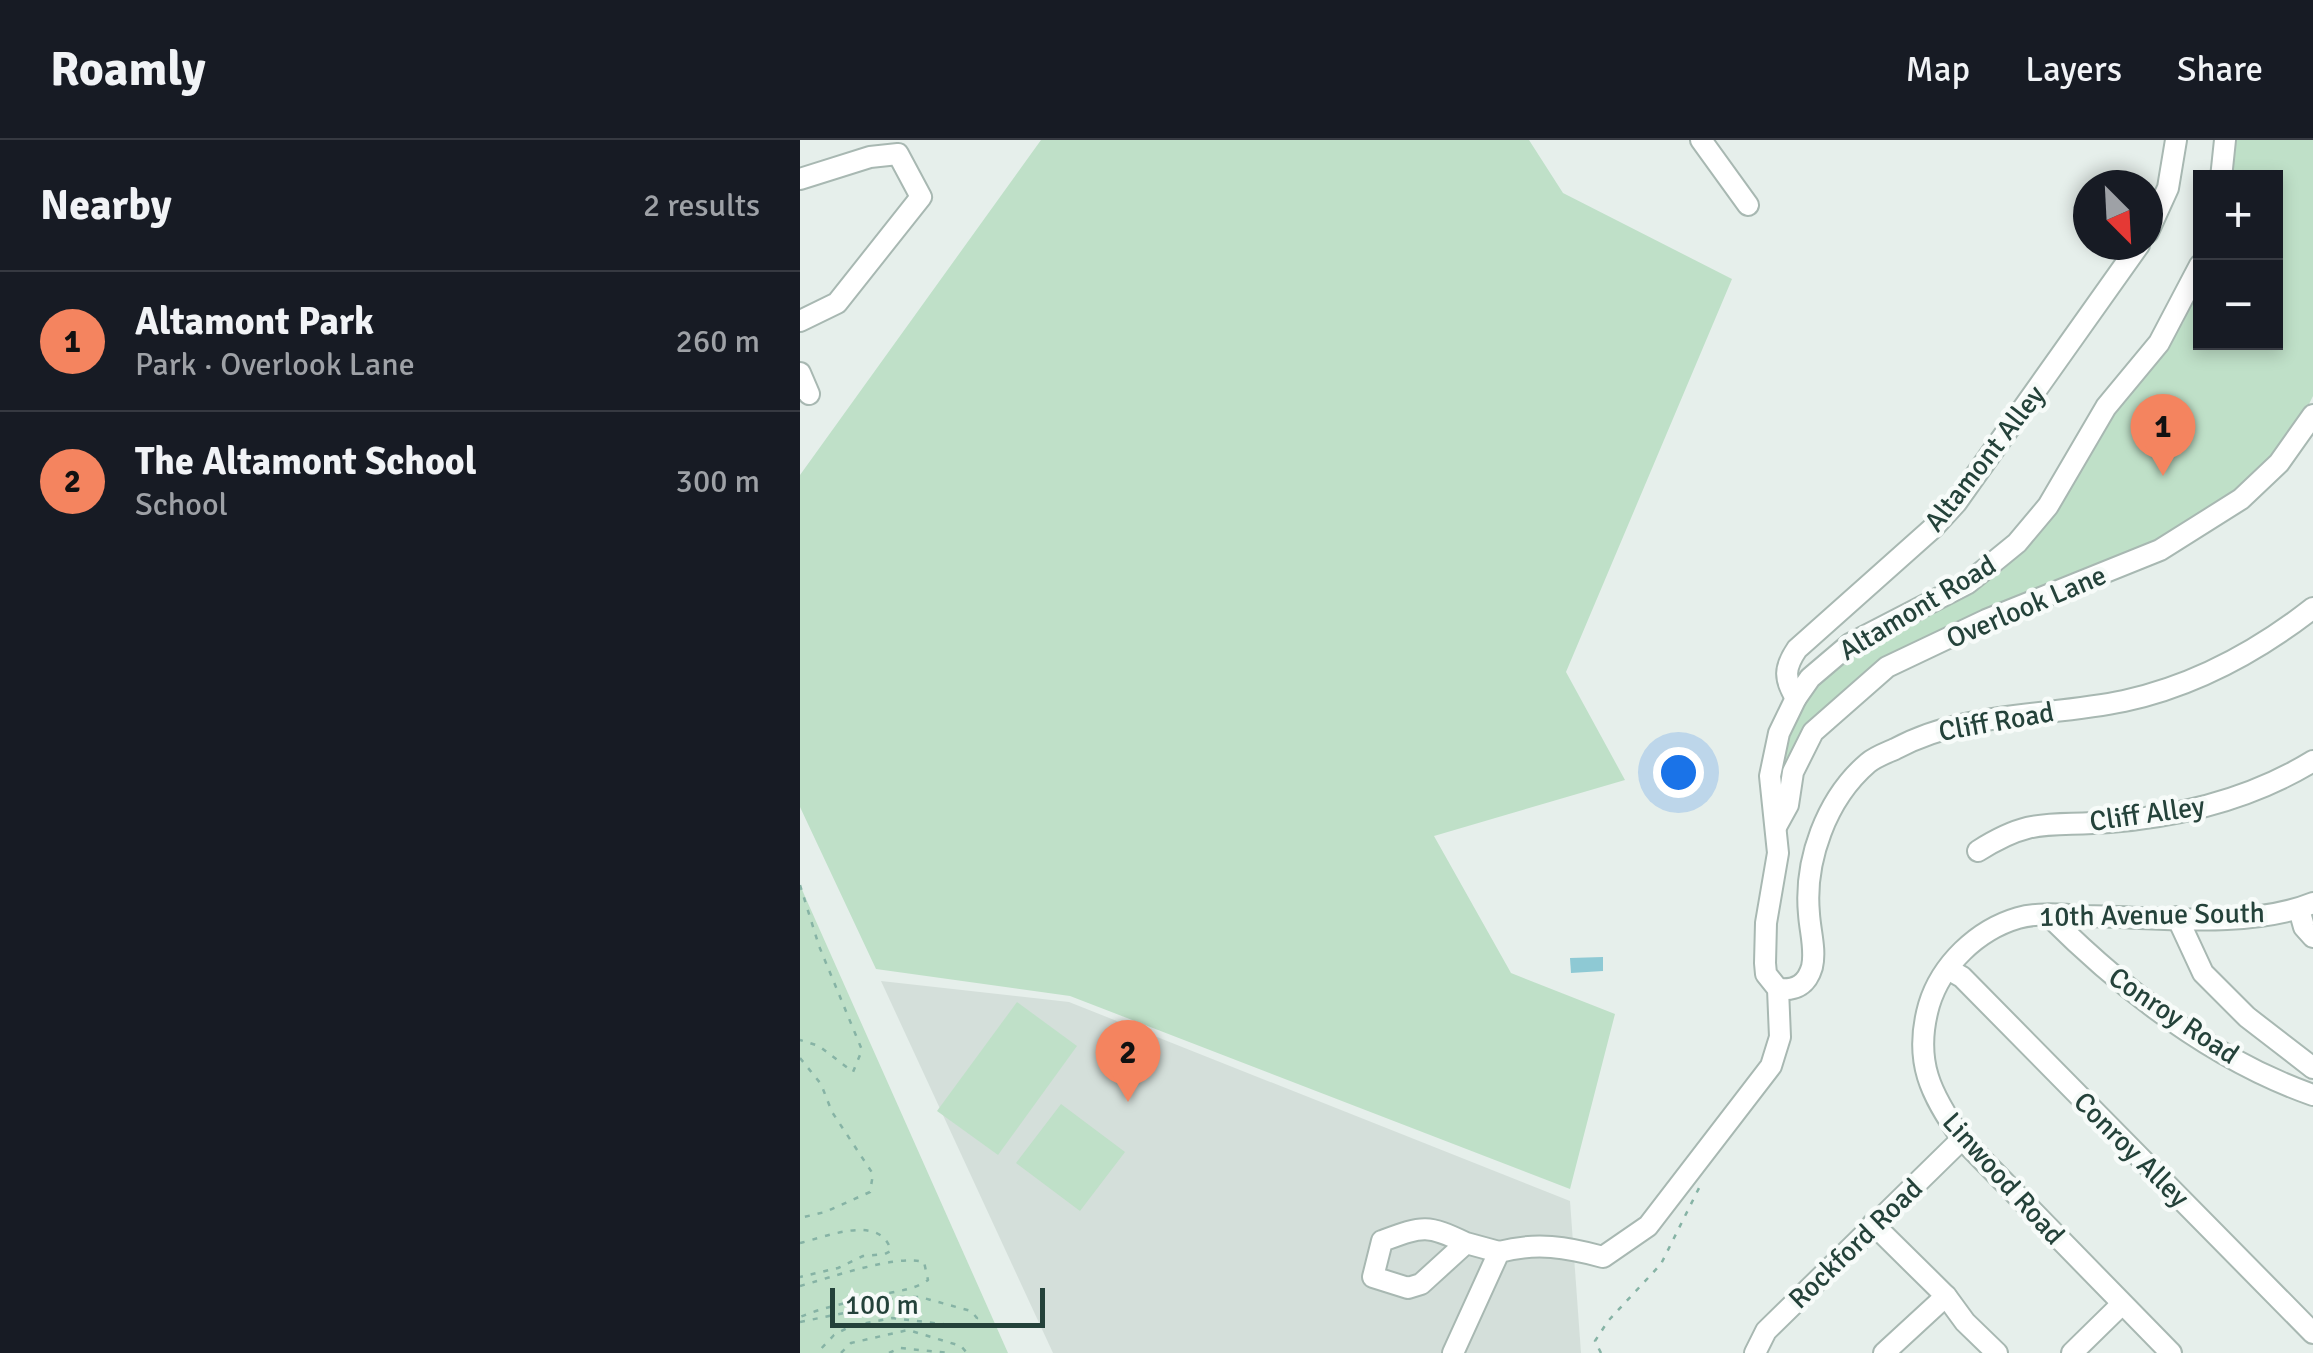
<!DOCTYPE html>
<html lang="en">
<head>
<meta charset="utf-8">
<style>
	:root { --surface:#171b24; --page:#20242c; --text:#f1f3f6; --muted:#9ea1a6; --line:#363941; --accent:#f4845f }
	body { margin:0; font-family:Signika,sans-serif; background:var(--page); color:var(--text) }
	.controls { position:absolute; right:30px; top:30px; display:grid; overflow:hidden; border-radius:0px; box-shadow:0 5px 15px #0003 }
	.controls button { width:90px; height:90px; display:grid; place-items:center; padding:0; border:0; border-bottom:2px solid var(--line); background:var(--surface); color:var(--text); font:50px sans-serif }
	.compass { position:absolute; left:1273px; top:30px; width:90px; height:90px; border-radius:50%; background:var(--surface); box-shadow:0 5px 15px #0003; rotate:156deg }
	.scale { position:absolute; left:30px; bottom:25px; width:215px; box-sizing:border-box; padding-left:10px; border:5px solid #24423a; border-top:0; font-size:28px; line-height:35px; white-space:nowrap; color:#24423a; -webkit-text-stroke:8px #f7fbf9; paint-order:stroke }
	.you { position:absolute; left:878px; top:632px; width:35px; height:35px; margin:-25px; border:8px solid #fff; border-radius:50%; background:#1a73e8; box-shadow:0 0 0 15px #1a73e833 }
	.badge { display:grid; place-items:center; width:65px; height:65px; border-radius:50%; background:var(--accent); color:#111; font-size:32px; font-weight:700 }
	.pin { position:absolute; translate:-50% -82px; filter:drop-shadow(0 2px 5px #0008) }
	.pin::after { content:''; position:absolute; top:52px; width:35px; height:30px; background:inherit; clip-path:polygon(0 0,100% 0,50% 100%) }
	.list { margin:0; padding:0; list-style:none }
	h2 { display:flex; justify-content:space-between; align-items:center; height:130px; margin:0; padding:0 40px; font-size:42px }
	h2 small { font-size:32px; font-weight:400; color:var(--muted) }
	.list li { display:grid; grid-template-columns:65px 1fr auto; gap:30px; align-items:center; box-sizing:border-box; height:140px; padding:0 40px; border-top:2px solid var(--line) }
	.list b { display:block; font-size:38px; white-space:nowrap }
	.list p { margin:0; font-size:32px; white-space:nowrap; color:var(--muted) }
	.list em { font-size:32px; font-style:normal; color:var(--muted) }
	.map { position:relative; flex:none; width:1513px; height:1213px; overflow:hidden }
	header { display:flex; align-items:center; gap:60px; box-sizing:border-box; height:140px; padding:0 50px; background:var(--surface); border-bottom:2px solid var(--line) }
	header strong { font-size:48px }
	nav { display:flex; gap:55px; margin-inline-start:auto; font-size:35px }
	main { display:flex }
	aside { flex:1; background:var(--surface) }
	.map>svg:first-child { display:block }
	.built { fill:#d4dfda }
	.green { fill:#bfe0c8 }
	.water { fill:#8ec9d4 }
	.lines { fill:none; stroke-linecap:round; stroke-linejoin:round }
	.minor-casing { stroke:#a8b8b2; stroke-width:24 }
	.path { stroke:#86b3a5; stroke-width:2.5; stroke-dasharray:5 8; stroke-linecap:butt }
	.minor { stroke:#fff; stroke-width:20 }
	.labels { text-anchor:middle; stroke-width:9; stroke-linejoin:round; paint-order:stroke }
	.street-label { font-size:28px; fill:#24423a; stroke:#f7fbf9 }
</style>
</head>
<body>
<header>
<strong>Roamly</strong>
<nav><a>Map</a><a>Layers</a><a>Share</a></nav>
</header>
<main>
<aside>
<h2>Nearby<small>2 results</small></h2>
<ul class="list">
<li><span class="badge">1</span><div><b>Altamont Park</b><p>Park · Overlook Lane</p></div><em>260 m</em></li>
<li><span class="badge">2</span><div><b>The Altamont School</b><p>School</p></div><em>300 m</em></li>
</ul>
</aside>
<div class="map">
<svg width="1513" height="1213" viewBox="0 0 1513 1213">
	<rect width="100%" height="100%" fill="#e6efeb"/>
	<path class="built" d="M81,841l188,21 501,199 11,152h-528z"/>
	<g class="green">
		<path d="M241,0h488l34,53 169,86 -166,393 59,108 -191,56 77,137 104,41 -45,175 -500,-193 -194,-27 -76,-162v-332z"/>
		<path d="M1432,0h81v256l-11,22 -28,37 -42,38 -49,37 -172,75 -185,106 -43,89 -6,-26 11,-39 16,-33 25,-28 29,-25 116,-58 30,-22 30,-30 26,-34 47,-84 76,-98 17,-38v57h76v-164l-47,-1z"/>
		<path d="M0,745l7,16 201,452h-208z"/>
		<path d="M217,862l60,44 -79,109 -61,-44z"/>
		<path d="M261,964l64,48 -45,59 -64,-48z"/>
	</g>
	<path class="water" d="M803,817v14l-32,2 -1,-15z"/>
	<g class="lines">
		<defs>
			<g id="minor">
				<path d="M901,0l47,65"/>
				<path d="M1421,38l4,-38"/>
				<path d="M0,39l70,-22 28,-3 23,43 -84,106 -37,18"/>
				<path d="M1348,92l20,-44 8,-48"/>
				<path d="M0,233l9,21"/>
				<path d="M996,558c-12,-19 -12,-30 1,-49l137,-122 22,-24 183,-258"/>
				<path d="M977,685l11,-20 5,-33 20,-40 74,-65 99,-47 174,-70 81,-51 38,-36 34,-48"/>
				<path d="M1178,711c55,-35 72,-24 132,-29 72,-6 141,-23 203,-61"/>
				<path d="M1499,769l5,18 9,10"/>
				<path d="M1248,775c74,74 165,145 265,180"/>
				<path d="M1377,777l26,56 44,44 66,51"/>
				<path d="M1148,829l14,8 351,356"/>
				<path d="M978,849c18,2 29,-5 34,-22 4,-17 -2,-36 -3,-53 -5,-53 17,-115 59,-151 7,-6 18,-10 27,-14 70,-38 153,-32 229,-48 69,-15 134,-50 189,-93"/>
				<path d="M1073,1084l73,72 19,26 32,31"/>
				<path d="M666,1103c-40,-19 -43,-17 -84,-2l-9,36 35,11 13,-4 45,-41 33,9"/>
				<path d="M653,1213l46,-101c37,-10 68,-5 104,5l45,-31 123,-160 9,-29 -2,-48 -12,-15 -1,-11 1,-40 12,-70 -8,-77 9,-43 17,-35 14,-20 40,-34 118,-61 49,-40 31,-37 58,-99 53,-64 41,-78"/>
				<path d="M955,1213l11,-22 196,-192"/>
				<path d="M1084,1213l62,-57"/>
				<path d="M1272,1213l50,-49"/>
				<path d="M1371,1213l-209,-214c-31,-44 -49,-78 -33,-134 12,-40 48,-75 89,-87 21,-6 46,-3 68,-2 69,1 163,13 227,-13"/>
			</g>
		</defs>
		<use href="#minor" class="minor-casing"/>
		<g class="path">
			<path d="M0,745l19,61 43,104 -9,22 -34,-26 -19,-6"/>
			<path d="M0,918l21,26 11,28 41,62 -3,18 -45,20 -25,6"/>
			<path d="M0,1103c26,-6 81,-30 91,8l-6,3 -22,2 -25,12 -38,9"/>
			<path d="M0,1146c29,-8 97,-32 124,-24l4,18c-13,9 -25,10 -39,13 -30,8 -61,12 -89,24"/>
			<path d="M0,1182l78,-16 17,-9h25l51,14 6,7 -3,8 -7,1 -75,-9 -41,8 -17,9 -17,18"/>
			<path d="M41,1213l10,-10 57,-13 53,16 6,7"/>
			<path d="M89,1213l11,-5 49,5"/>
			<path d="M801,1213l-6,-12 13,-20 53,-57 38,-76"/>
		</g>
		<use href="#minor" class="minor"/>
	</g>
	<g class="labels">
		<g class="street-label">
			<text transform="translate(1184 318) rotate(-52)" y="10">Altamont Alley</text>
			<text transform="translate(1226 466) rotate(-23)" y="10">Overlook Lane</text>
			<text transform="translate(1117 467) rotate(-31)" y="10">Altamont Road</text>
			<text transform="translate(1196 581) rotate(-10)" y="10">Cliff Road</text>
			<text transform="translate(1347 673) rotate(-8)" y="10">Cliff Alley</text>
			<text transform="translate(1352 774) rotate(-1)" y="10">10th Avenue South</text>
			<text transform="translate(1374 875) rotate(34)" y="10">Conroy Road</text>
			<text transform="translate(1332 1009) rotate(45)" y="10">Conroy Alley</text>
			<text transform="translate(1204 1038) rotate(48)" y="10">Linwood Road</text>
			<text transform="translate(1055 1103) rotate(-44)" y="10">Rockford Road</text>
		</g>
	</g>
</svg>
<div class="controls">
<button>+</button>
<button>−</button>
</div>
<svg class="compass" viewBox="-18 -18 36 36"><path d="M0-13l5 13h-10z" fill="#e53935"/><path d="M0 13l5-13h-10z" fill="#9ea1a6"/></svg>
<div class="scale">100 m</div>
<div class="you"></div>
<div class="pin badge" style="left:1363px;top:336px">1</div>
<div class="pin badge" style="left:328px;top:962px">2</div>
</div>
</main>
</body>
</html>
